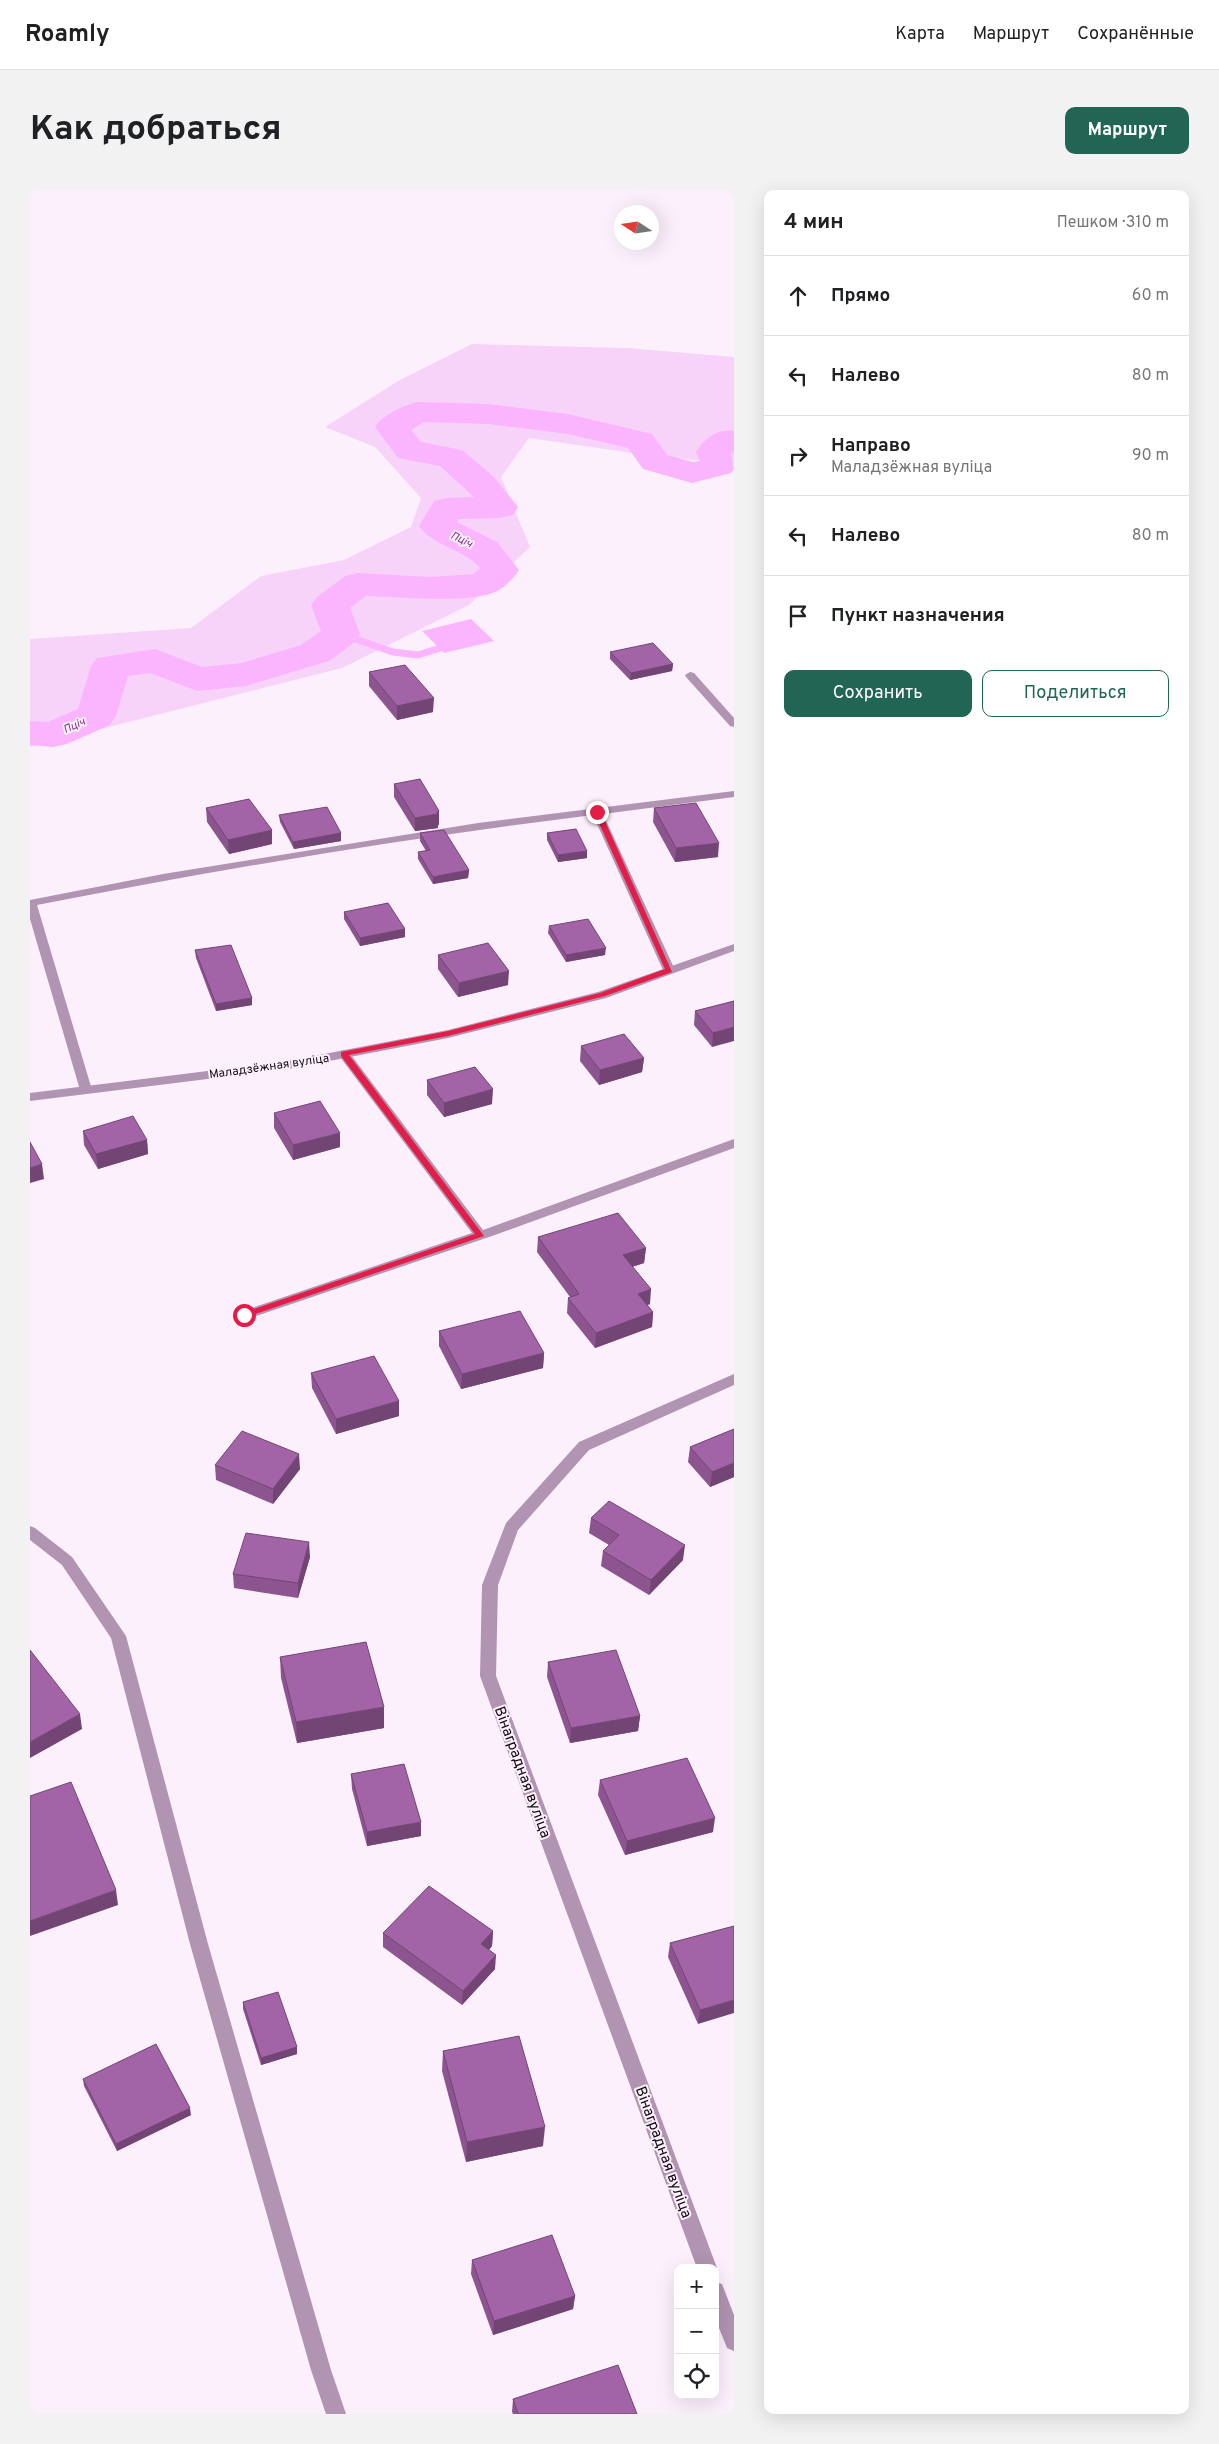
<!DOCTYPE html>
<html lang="ru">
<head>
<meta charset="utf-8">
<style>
	:root { --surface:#fff; --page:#f2f2f2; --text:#202124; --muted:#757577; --line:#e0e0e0; --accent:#216555 }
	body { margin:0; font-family:Overpass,sans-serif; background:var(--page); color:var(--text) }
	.controls { position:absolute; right:15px; bottom:15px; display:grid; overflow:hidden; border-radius:10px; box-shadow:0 5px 20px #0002 }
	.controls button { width:45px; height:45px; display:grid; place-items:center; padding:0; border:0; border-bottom:1px solid var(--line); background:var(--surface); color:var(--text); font:25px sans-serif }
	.compass { position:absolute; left:584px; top:15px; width:45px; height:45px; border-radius:50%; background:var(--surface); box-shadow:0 5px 20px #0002; rotate:282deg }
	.stop { position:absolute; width:15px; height:15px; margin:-11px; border:4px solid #e11d48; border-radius:50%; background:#fff }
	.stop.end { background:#e11d48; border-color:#fff; box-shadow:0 1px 5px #0008 }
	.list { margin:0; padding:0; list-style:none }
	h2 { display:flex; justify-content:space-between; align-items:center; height:65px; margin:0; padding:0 20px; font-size:21px }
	h2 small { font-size:16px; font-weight:400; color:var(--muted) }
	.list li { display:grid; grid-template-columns:32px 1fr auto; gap:15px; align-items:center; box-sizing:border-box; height:80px; padding:0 20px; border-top:1px solid var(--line) }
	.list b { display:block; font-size:19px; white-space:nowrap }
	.list p { margin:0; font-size:16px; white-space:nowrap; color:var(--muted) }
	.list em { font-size:16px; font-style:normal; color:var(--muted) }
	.actions { display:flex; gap:10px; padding:15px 20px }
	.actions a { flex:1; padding:11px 0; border:1px solid var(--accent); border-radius:10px; text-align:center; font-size:18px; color:var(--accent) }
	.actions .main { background:var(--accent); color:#fff }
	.icon { flex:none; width:28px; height:28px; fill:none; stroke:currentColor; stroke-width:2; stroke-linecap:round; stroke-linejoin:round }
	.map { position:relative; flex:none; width:704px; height:2224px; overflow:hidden; border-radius:10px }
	header { display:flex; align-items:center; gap:30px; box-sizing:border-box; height:70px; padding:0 25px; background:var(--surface); border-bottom:1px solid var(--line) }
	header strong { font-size:24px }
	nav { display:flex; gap:28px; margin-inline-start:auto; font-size:18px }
	.intro { display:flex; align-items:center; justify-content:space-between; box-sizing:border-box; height:120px; padding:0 30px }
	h1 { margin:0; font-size:35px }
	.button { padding:12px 22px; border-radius:10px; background:var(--accent); color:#fff; font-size:18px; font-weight:700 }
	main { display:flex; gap:30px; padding:0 30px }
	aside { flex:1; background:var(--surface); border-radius:10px; box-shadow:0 5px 20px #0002 }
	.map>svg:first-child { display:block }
	.green { fill:#f7d3f9 }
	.water { fill:#fbb5fe }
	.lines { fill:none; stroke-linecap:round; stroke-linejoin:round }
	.stream { stroke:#fbb5fe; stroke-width:7 }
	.river { fill:#fbb5fe; fill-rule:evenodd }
	.service { fill:#b193b2; fill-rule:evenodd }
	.minor { fill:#b193b2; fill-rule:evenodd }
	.tertiary { fill:#b193b2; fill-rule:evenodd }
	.wall { fill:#8c5590 }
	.shaded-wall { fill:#724575 }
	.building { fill:#a363a7; stroke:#724575 }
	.route { fill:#e11d48 }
	.labels { text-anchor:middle; stroke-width:4; stroke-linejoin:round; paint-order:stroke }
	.far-water-label { font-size:11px; font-style:italic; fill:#7d2e83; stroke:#fdf0fd }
	.street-label { font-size:12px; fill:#100a10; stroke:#fdf0fd }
	.near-street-label { font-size:15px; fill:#100a10; stroke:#fdf0fd }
</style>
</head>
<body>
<header>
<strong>Roamly</strong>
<nav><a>Карта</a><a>Маршрут</a><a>Сохранённые</a></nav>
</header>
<div class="intro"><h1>Как добраться</h1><a class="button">Маршрут</a></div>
<main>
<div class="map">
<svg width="704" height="2224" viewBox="0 0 704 2224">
	<rect width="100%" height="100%" fill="#fdf0fd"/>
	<path class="green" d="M442,154l155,4 107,9v107l-88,-9 -117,-17 -28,39 29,70 -61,58 -127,63 -312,79v-108l161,-11 70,-52 83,-16 67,-33 10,-29 -46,-51 -50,-20 73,-46z"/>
	<path class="water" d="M441,429l23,22 -50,12 -22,-22z"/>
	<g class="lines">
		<path class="stream" d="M311,444l52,18 25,3 22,-7"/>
		<path class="river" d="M387,212l71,2 80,10 84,20 15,21 26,7 7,-1 -4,-9c10,-15 20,-23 38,-21v20l-3,3 3,15 -3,4 -39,10 -49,-14 -15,-21 -60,-14 -80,-10 -64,-2 -13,8 10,12 41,8 31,26 25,31 -5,8 -13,3 -41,1 -2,3 40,20 22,28c-5,8 -13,16 -22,21 -22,13 -103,6 -131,5l-16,12 10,26 -5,8 -26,19 -83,25 -49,5 -47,-18 -22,3 -12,40 -6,9 -43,19 -14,3 -23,-2v-24l18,1 30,-13 13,-43 6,-8 58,-9 47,18 40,-4 59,-18 20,-14 -10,-26 6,-8 28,-21 13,-3 73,4 42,-3 7,-6c-16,-19 -47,-22 -61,-42l15,-25 13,-3 27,-1 -34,-31 -42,-8 -23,-31c9,-13 27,-21 42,-25z"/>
		<g class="service">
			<path d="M660,482l4,1 40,45v9l-4,-1 -44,-49 -1,-2z"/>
			<path d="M704,601v6l-131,17 72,156 -6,4 -6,-4 -70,-155c-186,23 -372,54 -556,90l55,185 -6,4 -6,-4 -50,-171v-19l133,-26 315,-51z"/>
			<path d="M314,860l4,1 135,179 251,-91v9l-242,88 -242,82h-10l-2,-3 2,-3 232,-79 -132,-176 -2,-3 2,-3z"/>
			<path d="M0,1336l5,2 37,29 54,79 82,308 123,426 15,44h-20l-15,-44 -121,-426 -79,-306 -49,-73 -32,-25z"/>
		</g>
		<g class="minor">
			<path d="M704,1184v11l-145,65 -71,80 -20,55 -2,91 221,592 -2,3v-3h-18l-217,-592 2,-91 24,-62 73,-81z"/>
			<path d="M685,2092l7,2 12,31v36l-7,-3 -12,-30z"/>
		</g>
		<path class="tertiary" d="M704,754v7l-128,47 -158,40 -160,31 -258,32v-8l258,-32 160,-31 150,-38z"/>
	</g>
	<g class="wall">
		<path d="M580,462l63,12 -1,7 -42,9 -20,-21z"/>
		<path d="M339,482l64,40 -36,8 -28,-34z"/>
		<path d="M364,594l45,27v14h-1v3l-23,3 -21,-34z"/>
		<path d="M176,618l66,36 -43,10 -22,-32z"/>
		<path d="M624,618l64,49 -43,5 -22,-40z"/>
		<path d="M249,625l62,18v8l-47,8 -14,-27z"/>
		<path d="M390,643l49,37 -1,8 -35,6 -15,-25v-7l8,-1 -6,-10z"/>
		<path d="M517,643l40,25 -29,4 -11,-22z"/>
		<path d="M314,722l61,17v8l-45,9 -16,-27z"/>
		<path d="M519,736l56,29 -39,7 -18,-29z"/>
		<path d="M165,760l57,48v7l-36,6 -20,-53z"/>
		<path d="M408,765l70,30 -50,12 -20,-28z"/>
		<path d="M704,811l-22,46 -18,-22 1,-14z"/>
		<path d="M551,856l63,12 -2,14 -43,13 -19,-24z"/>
		<path d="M397,890l65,24 -48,13 -17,-22z"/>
		<path d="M244,923l66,34 -47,13 -19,-32z"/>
		<path d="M53,941l64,9 1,14 -50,15 -14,-24z"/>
		<path d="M508,1047l108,11 -2,15 -12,4 18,37 -3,1 6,7 -1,15 -57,21 -28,-35 1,-15 2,-1 -33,-45z"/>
		<path d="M409,1141l105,22 -1,15 -82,21 -22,-43z"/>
		<path d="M281,1183l88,28v15l-63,18 -24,-46z"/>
		<path d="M704,1239v48l-24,10 -22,-25 2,-15z"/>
		<path d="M185,1275l85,4 -27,35 -57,-24z"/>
		<path d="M561,1328l92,42 -34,35 -48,-29 2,-15 6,-6 -20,-12z"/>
		<path d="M280,1367l-12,41 -64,-10 -1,-14z"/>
		<path d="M250,1467l104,71 -87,15 -16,-65z"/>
		<path d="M518,1472l92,54 -2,15 -68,12 -23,-66z"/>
		<path d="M321,1584l70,62 -54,10 -15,-57z"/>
		<path d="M570,1590l113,52 -88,23 -27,-60z"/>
		<path d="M704,1736l-36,98 -30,-67 2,-14z"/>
		<path d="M463,1741l-1,15 -3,4 6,19 -33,36 -79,-58v-14z"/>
		<path d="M213,1812l54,45v7l-36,11 -18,-56z"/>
		<path d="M413,1861l100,95 -77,16 -24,-91z"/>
		<path d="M53,1889l108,36 -74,36 -33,-65z"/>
		<path d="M442,2070l103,36 -2,13 -80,26 -22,-61z"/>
		<path d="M483,2209l124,15h-124l-1,-2z"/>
	</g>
	<g class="shaded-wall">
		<path d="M643,474l-1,7 -42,9 1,-7z"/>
		<path d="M404,508l-1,14 -36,8v-14z"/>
		<path d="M409,621v14h-1v3l-23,3v-13z"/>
		<path d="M242,640v14l-43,10 -1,-14z"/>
		<path d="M311,643v8l-47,8 -1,-7z"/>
		<path d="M689,653l-1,14 -43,5 1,-14z"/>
		<path d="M557,661v7l-29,4v-7z"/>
		<path d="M439,680l-1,8 -35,6v-7z"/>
		<path d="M375,739v8l-45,9v-8z"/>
		<path d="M576,758l-1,7 -39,7v-7z"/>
		<path d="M479,781l-1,14 -50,12 1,-14z"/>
		<path d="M222,808v7l-36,6v-7z"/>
		<path d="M704,837v14l-22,6 1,-14z"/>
		<path d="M614,868l-2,14 -43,13 1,-15z"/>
		<path d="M463,899l-1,15 -48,13v-14z"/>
		<path d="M310,943v14l-47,13v-15z"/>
		<path d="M117,950l1,14 -50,15 -2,-15z"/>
		<path d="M12,974l2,15 -14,4v-15z"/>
		<path d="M616,1058l-2,15 -22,7 1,-15z"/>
		<path d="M621,1099l-1,15 -14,5 2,-15z"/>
		<path d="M623,1122l-1,15 -57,21 1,-15z"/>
		<path d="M514,1163l-1,15 -82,21 1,-15z"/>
		<path d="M369,1211v15l-63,18v-15z"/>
		<path d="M269,1264l1,15 -27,35v-15z"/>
		<path d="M704,1273v14l-24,10 2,-15z"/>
		<path d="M279,1352l1,15 -12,41v-15z"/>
		<path d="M655,1355l-2,15 -34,35 2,-15z"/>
		<path d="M354,1517v21l-87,15 -1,-21z"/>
		<path d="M50,1524l2,15 -52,29v-16z"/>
		<path d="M610,1526l-2,15 -68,12 1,-15z"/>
		<path d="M685,1628l-2,14 -88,23 2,-14z"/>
		<path d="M391,1632v14l-54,10v-14z"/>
		<path d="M86,1700l2,15 -88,31v-15z"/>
		<path d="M463,1741l-1,15 -11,13v-15z"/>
		<path d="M466,1765l-1,14 -33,36 1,-14z"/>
		<path d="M704,1810v13l-36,11 2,-14z"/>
		<path d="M267,1857v7l-36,11v-7z"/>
		<path d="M160,1918l1,7 -74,36 -1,-7z"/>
		<path d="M515,1937l-2,19 -77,16 1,-20z"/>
		<path d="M545,2106l-2,13 -80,26 1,-14z"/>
	</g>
	<g class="building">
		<path d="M623,453l20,21 -42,9 -21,-21z"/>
		<path d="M375,475l29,33 -37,8 -28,-34z"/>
		<path d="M390,589l19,32 -2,1 1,2 -23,4 -21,-34z"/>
		<path d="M219,609l23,31 -44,10 -22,-32z"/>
		<path d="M666,613l23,40 -43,5 -22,-40z"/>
		<path d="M297,617l14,26 -48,9 -14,-27z"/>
		<path d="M546,639l11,22 -29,4 -11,-22z"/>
		<path d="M414,640l25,40 -36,7 -15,-25 12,-2 -10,-17z"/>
		<path d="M358,713l17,26 -45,9 -16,-26z"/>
		<path d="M558,729l18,29 -40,7 -17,-29z"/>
		<path d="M458,753l21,28 -50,12 -21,-28z"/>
		<path d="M201,755l21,53 -36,6 -21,-54z"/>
		<path d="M704,811v26l-21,6 -18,-22z"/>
		<path d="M594,844l20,24 -44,12 -19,-24z"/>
		<path d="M445,877l18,22 -49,14 -17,-23z"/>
		<path d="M290,911l20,32 -47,12 -19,-32z"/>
		<path d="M103,926l14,24 -51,14 -13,-23z"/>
		<path d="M0,952l12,22 -12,4z"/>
		<path d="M588,1023l28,35 -23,7 28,34 -13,5 15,18 -57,21 -28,-35 11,-4 -41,-57z"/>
		<path d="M490,1121l24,42 -82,21 -23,-43z"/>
		<path d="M344,1166l25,45 -63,18 -25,-46z"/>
		<path d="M704,1239v34l-22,9 -22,-25z"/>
		<path d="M212,1241l57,23 -26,35 -58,-24z"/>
		<path d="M579,1311l76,44 -34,35 -48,-29 16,-16 -28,-17z"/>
		<path d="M216,1343l63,9 -11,41 -65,-9z"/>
		<path d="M336,1452l18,65 -88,15 -16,-65z"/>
		<path d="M0,1460l50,64 -50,28z"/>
		<path d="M586,1460l24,66 -69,12 -23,-66z"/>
		<path d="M657,1568l28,60 -88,23 -27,-61z"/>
		<path d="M374,1574l17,58 -54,10 -16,-58z"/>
		<path d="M41,1592l45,108 -86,31v-125z"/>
		<path d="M399,1696l64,45 -12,13 15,11 -33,36 -80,-58z"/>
		<path d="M704,1736v74l-34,10 -30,-67z"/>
		<path d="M248,1802l19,55 -36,11 -18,-56z"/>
		<path d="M489,1846l26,91 -78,15 -24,-91z"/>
		<path d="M126,1854l34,64 -74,36 -33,-65z"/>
		<path d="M522,2045l23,61 -81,25 -22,-61z"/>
		<path d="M588,2175l19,49h-119l-5,-15z"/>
	</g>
	<path class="route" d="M567,620l4,2 71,160 -67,24 -157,40 -99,19 135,181 -237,81h-5v-4l233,-79 -134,-178v-4l107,-21 152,-38 65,-24 -71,-157z"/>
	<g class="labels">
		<g class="far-water-label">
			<text transform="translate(432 349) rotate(26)" y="4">Пціч</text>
			<text transform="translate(44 535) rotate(-24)" y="4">Пціч</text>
		</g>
		<g class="street-label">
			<text transform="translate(239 876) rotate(-8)" y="4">Маладзёжная вуліца</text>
		</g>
		<g class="near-street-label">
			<text transform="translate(493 1582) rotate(70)" y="5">Вінаградная вуліца</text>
			<text transform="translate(634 1962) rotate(70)" y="5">Вінаградная вуліца</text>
		</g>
	</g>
</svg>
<div class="controls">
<button>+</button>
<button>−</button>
<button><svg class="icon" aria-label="locate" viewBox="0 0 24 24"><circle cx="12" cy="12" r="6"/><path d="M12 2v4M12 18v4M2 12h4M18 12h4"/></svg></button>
</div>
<svg class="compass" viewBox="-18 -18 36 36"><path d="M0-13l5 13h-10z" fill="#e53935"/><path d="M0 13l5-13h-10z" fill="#757577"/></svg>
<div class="stop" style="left:214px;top:1125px"></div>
<div class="stop end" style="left:567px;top:622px"></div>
</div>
<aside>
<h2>4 мин<small>Пешком · 310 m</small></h2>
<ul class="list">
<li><svg class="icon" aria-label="ahead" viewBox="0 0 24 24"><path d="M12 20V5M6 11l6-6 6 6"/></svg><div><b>Прямо</b></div><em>60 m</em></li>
<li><svg class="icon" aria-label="left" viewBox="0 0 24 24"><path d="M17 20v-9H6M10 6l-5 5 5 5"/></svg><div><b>Налево</b></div><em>80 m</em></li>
<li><svg class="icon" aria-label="right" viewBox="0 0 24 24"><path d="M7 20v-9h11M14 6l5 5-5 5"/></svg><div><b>Направо</b><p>Маладзёжная вуліца</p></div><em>90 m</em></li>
<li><svg class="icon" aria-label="left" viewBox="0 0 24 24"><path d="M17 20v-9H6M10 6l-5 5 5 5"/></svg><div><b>Налево</b></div><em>80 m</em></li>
<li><svg class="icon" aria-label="arrive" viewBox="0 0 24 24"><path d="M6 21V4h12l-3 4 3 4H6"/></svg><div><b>Пункт назначения</b></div></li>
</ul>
<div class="actions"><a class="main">Сохранить</a><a>Поделиться</a></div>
</aside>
</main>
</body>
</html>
